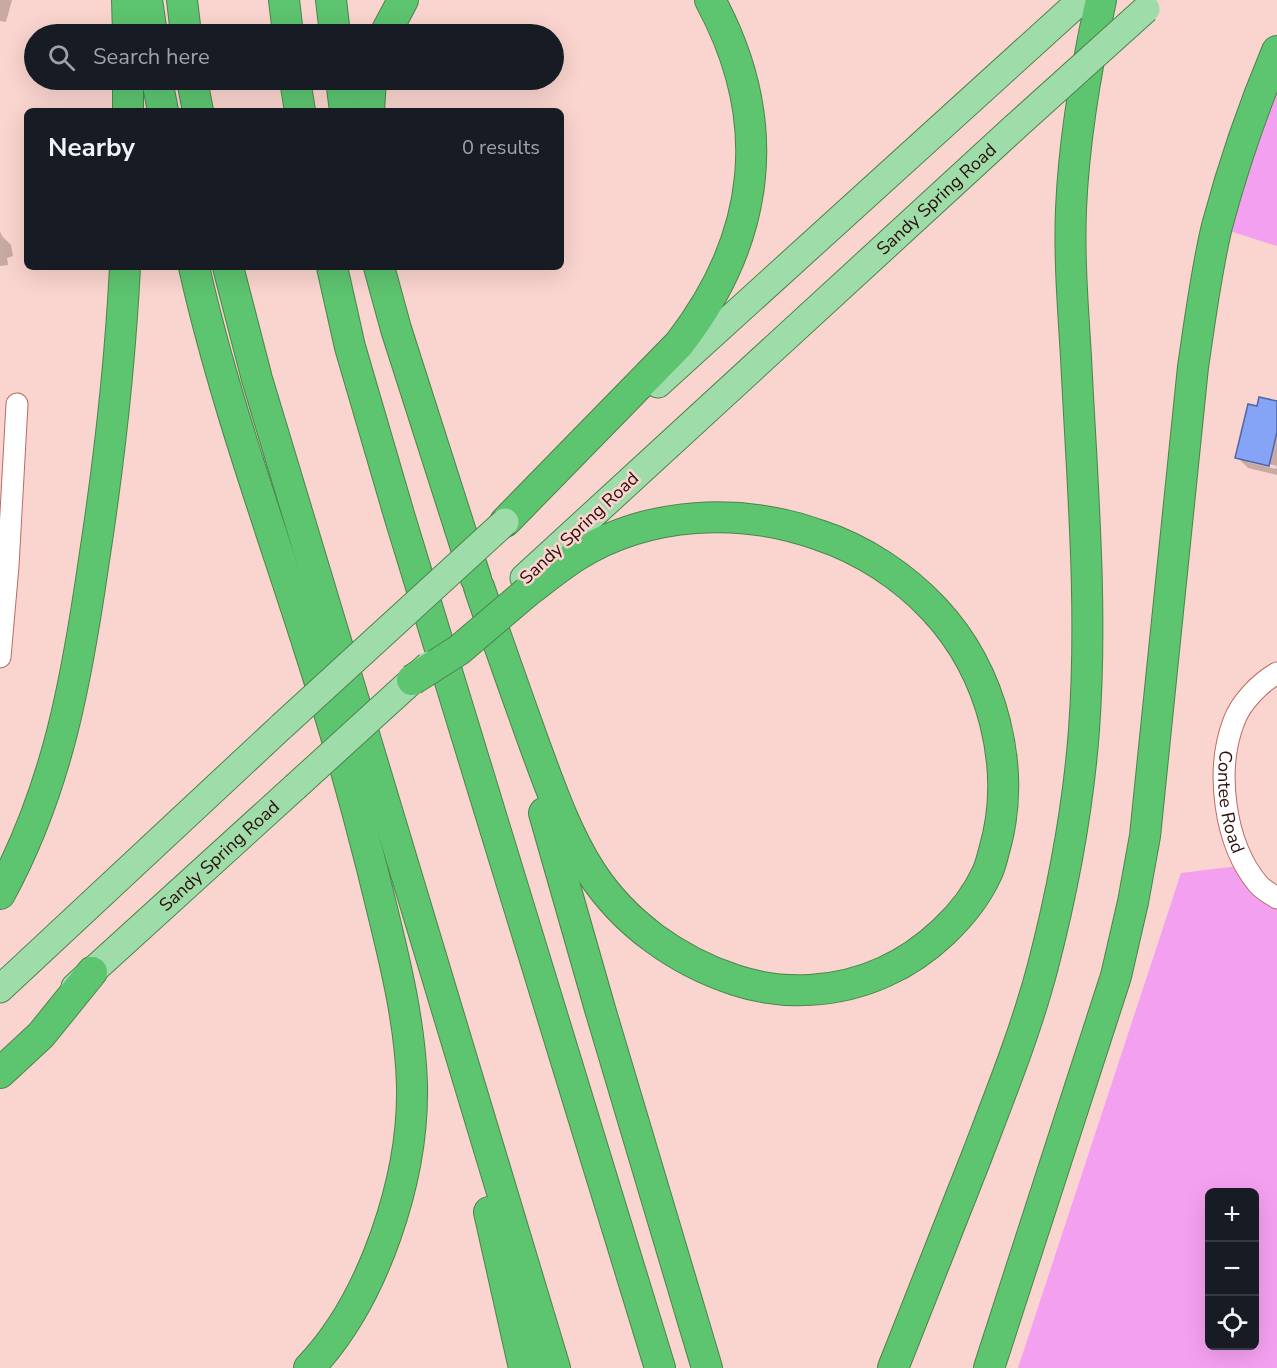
<!DOCTYPE html>
<html lang="en">
<head>
<meta charset="utf-8">
<style>
	:root { --surface:#171b24; --page:#20242c; --text:#f1f3f6; --muted:#9ea1a6; --line:#363941 }
	body { margin:0; font-family:"Nunito Sans",sans-serif; background:var(--page); color:var(--text) }
	.controls { position:absolute; right:18px; bottom:18px; display:grid; overflow:hidden; border-radius:9px; box-shadow:0 6px 24px #0002 }
	.controls button { width:54px; height:54px; display:grid; place-items:center; padding:0; border:0; border-bottom:2px solid var(--line); background:var(--surface); color:var(--text); font:30px sans-serif }
	.list { margin:0; padding:0; list-style:none }
	h2 { display:flex; justify-content:space-between; align-items:center; height:78px; margin:0; padding:0 24px; font-size:26px }
	h2 small { font-size:20px; font-weight:400; color:var(--muted) }
	.icon { flex:none; width:33px; height:33px; fill:none; stroke:currentColor; stroke-width:2; stroke-linecap:round; stroke-linejoin:round }
	.map { position:relative; flex:none; width:1277px; height:1368px; overflow:hidden }
	.search { position:absolute; background:var(--surface); box-shadow:0 6px 24px #0002; left:24px; top:24px; width:540px; height:66px; display:flex; align-items:center; gap:15px; box-sizing:border-box; padding:0 21px; border-radius:33px; color:var(--muted); font-size:22px }
	.panel { position:absolute; background:var(--surface); box-shadow:0 6px 24px #0002; left:24px; top:108px; width:540px; height:162px; border-radius:9px }
	.map>svg:first-child { display:block }
	.green { fill:#f4a0f1; fill-rule:evenodd }
	.shadow { fill:#0003; fill-rule:evenodd }
	.building { fill:#86a4f5; stroke:#4f67a8; stroke-width:1.5 }
	.lines { fill:none; stroke-linecap:round; stroke-linejoin:round }
	.minor-casing { stroke:#bd6a60; stroke-width:23 }
	.major-casing { stroke:#4c844c; stroke-width:29 }
	.highway-casing { stroke:#4c844c; stroke-width:32 }
	.minor { stroke:#fff; stroke-width:21 }
	.major { stroke:#9edca9; stroke-width:27 }
	.highway { stroke:#5dc470; stroke-width:30 }
	.major-bridge-casing { stroke:#4c844c; stroke-width:29; stroke-linecap:butt }
	.highway-bridge-casing { stroke:#4c844c; stroke-width:32; stroke-linecap:butt }
	.major-bridge { stroke:#9edca9; stroke-width:27 }
	.highway-bridge { stroke:#5dc470; stroke-width:30 }
	.labels { text-anchor:middle; stroke-width:5; stroke-linejoin:round; paint-order:stroke }
	.street-label { font-size:18px; fill:#2d0d0a; stroke:#fad4ce }
</style>
</head>
<body>
<div class="map">
<svg width="1277" height="1368" viewBox="0 0 1277 1368">
	<rect width="100%" height="100%" fill="#fad4ce"/>
	<g class="green">
		<path d="M1277,51v195l-60,-19z"/>
		<path d="M1246,865l31,23v480h-259l163,-495zM1210,1192h44v154h-44z"/>
	</g>
	<g class="shadow">
		<path d="M0,0h12l-6,22 -6,-1z"/>
		<path d="M0,231l2,5 9,9 2,11 -6,2 1,7 -8,1z"/>
		<path d="M1277,403v72l-29,-7 -11,-11 21,-49zM1248,459l29,7 -1,3 -28,-7z"/>
	</g>
	<path class="building" d="M1259,397l18,4v31l-8,34 -34,-8 13,-54 9,2z"/>
	<g class="lines">
		<defs>
			<g id="minor">
				<path d="M0,657l8,-91 9,-162"/>
				<path id="s1" d="M1277,673c-17,10 -36,29 -43,48 -19,49 -10,122 24,163 5,6 13,10 19,14"/>
			</g>
			<g id="major">
				<path d="M658,384l423,-384"/>
				<path id="s2" d="M524,578l491,-451"/>
				<path id="s3" d="M75,987l220,-200"/>
				<path d="M0,989l282,-263"/>
			</g>
			<g id="highway">
				<path d="M127,0l1,34"/>
				<path d="M147,0l5,34"/>
				<path d="M182,0l4,34"/>
				<path d="M284,0l4,34"/>
				<path d="M331,0l4,34"/>
				<path d="M385,34l18,-34"/>
				<path d="M128,80v31"/>
				<path d="M157,80l6,31"/>
				<path d="M192,80l6,31"/>
				<path d="M295,80l5,31"/>
				<path d="M341,80l4,31"/>
				<path d="M369,111l2,-31"/>
				<path d="M194,267c29,129 74,253 114,378 24,74 45,148 64,223 17,71 38,144 40,217 2,93 -38,215 -103,283"/>
				<path d="M228,267l29,112 298,989"/>
				<path d="M332,267l18,80 50,171 260,850"/>
				<path d="M379,267l17,62 80,250"/>
				<path d="M505,522l174,-178c83,-107 96,-224 31,-344"/>
				<path d="M479,587c18,53 37,106 56,159 16,43 31,87 56,126 33,51 86,89 144,108 48,16 103,13 149,-8 41,-18 84,-57 103,-99 3,-6 5,-14 7,-22 24,-82 -1,-179 -60,-242 -31,-33 -72,-60 -115,-74 -78,-28 -171,-24 -243,21 -17,11 -33,24 -49,36"/>
				<path d="M544,813l56,196 107,359"/>
				<path d="M0,894c58,-107 77,-216 94,-334 15,-97 26,-195 31,-293"/>
				<path d="M0,1073l41,-38 51,-63"/>
				<path d="M489,1212l35,156"/>
				<path d="M893,1368c28,-70 55,-140 83,-210 24,-63 50,-127 67,-192 20,-77 35,-157 41,-236 9,-124 -2,-249 -8,-373 -3,-49 -7,-99 -5,-148 3,-71 15,-140 30,-209"/>
				<path d="M989,1368l127,-392 17,-74 12,-66 48,-469c7,-47 13,-95 24,-141 16,-60 36,-118 60,-175"/>
			</g>
		</defs>
		<use href="#minor" class="minor-casing"/>
		<use href="#major" class="major-casing"/>
		<use href="#highway" class="highway-casing"/>
		<use href="#minor" class="minor"/>
		<use href="#major" class="major"/>
		<use href="#highway" class="highway"/>
		<defs>
			<g id="major-bridge">
				<path d="M1015,127l131,-118"/>
				<path d="M282,726l223,-204"/>
				<path d="M295,787l134,-122"/>
			</g>
			<path id="highway-bridge" d="M412,680l47,-30 68,-58"/>
		</defs>
		<use href="#major-bridge" class="major-bridge-casing"/>
		<use href="#highway-bridge" class="highway-bridge-casing"/>
		<use href="#major-bridge" class="major-bridge"/>
		<use href="#highway-bridge" class="highway-bridge"/>
	</g>
	<g class="labels">
		<g class="street-label">
			<text dy="6" stroke="none"><textPath href="#s2" startOffset="560">Sandy Spring Road</textPath></text>
			<text transform="translate(579 528) rotate(-43)" y="6">Sandy Spring Road</text>
			<text dy="6" stroke="none"><textPath href="#s1" startOffset="148">Contee Road</textPath></text>
			<text dy="6" stroke="none"><textPath href="#s3" startOffset="195">Sandy Spring Road</textPath></text>
		</g>
	</g>
</svg>
<div class="controls">
<button>+</button>
<button>−</button>
<button><svg class="icon" aria-label="locate" viewBox="0 0 24 24"><circle cx="12" cy="12" r="6"/><path d="M12 2v4M12 18v4M2 12h4M18 12h4"/></svg></button>
</div>
<div class="search"><svg class="icon" aria-label="search" viewBox="0 0 24 24"><circle cx="10" cy="10" r="6"/><path d="M15 15l6 6"/></svg>Search here</div>
<section class="panel">
<h2>Nearby<small>0 results</small></h2>
<ul class="list">
</ul>
</section>
</div>
</body>
</html>
